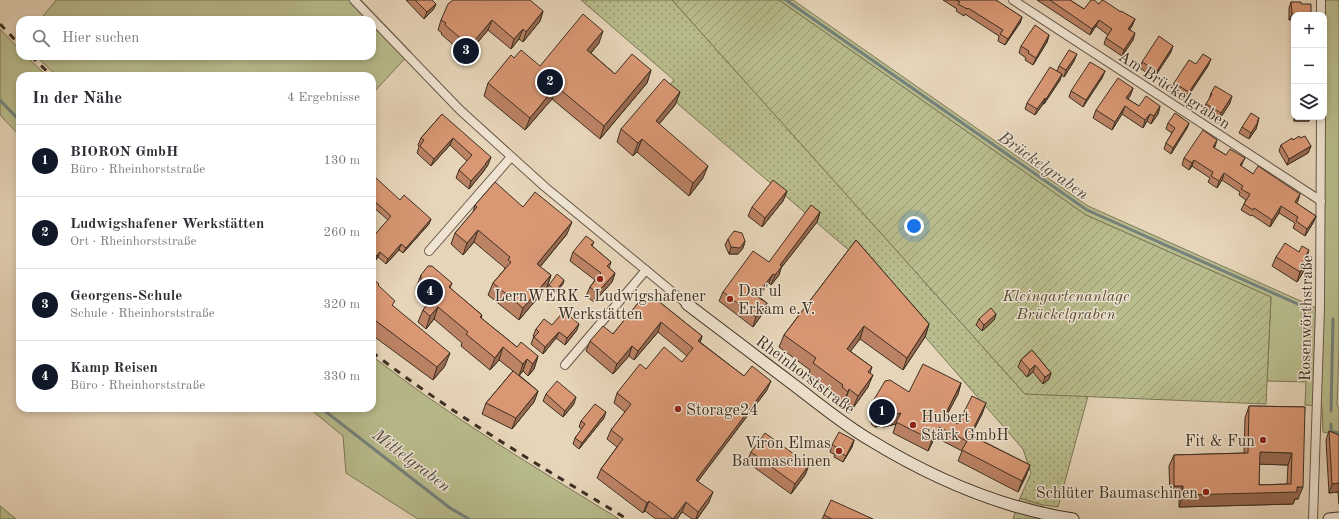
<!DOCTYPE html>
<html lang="de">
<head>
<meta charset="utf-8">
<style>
	:root { --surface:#fff; --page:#f7f7f7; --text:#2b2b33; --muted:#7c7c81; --line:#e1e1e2; --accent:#111827 }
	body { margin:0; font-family:"Old Standard TT",serif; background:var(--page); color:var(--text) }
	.controls { position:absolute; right:12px; top:12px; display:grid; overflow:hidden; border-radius:8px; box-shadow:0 2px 6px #0003 }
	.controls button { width:36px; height:36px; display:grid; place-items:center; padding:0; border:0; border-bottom:1px solid var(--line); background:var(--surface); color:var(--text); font:20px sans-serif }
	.you { position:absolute; left:914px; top:226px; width:14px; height:14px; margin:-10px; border:3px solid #fff; border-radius:50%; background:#1a73e8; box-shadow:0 0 0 6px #1a73e833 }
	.badge { display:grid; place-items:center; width:26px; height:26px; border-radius:50%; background:var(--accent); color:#fff; font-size:13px; font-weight:700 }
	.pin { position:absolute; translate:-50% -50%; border:2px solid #fff; box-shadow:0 1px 4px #0006 }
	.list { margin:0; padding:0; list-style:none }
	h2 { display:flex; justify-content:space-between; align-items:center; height:52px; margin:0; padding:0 16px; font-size:17px }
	h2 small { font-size:13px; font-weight:400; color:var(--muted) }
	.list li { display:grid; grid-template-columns:26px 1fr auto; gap:12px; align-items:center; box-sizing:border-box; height:72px; padding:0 16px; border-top:1px solid var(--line) }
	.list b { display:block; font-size:15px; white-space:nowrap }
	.list p { margin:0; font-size:13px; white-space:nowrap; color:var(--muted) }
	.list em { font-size:13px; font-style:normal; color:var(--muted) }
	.icon { flex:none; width:22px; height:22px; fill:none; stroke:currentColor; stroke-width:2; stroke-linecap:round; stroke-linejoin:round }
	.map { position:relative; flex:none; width:1339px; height:519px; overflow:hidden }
	.search { position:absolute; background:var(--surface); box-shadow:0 2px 6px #0003; left:16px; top:16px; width:360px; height:44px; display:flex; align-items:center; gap:10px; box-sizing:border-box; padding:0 14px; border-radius:12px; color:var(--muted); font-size:15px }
	.panel { position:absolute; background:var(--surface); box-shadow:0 2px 6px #0003; left:16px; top:72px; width:360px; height:340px; border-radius:12px }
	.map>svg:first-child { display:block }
	.grass { fill:#b9bc8c; stroke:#7b7657 }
	.park { fill:url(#park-dots); stroke:#7b7657 }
	.garden { fill:url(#garden-furrows); stroke:#7b7657 }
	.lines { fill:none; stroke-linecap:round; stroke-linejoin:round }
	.stream { stroke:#74817c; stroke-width:3 }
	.street-casing { stroke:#685848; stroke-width:10 }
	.secondary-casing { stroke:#3d2f22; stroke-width:13 }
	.street { stroke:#efe4d2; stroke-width:8 }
	.secondary { stroke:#efe4d2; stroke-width:11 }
	.rail { stroke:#3d2f22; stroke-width:3; stroke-dasharray:7 7; stroke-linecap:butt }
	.wall { fill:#bb8264; stroke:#3d2f22; fill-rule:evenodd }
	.shaded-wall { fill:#986a51; stroke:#3d2f22 }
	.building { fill:#d99774; stroke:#3d2f22; fill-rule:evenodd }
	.poi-dot { fill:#8f2418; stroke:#efe4d2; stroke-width:1.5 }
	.labels { text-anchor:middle; stroke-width:3; stroke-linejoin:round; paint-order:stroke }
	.street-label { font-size:16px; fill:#3d2f22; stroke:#efe4d2 }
	.poi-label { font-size:16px; fill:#3d2f22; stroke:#efe4d2; text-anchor:start }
	.park-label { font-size:16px; font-style:italic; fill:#564b37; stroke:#efe4d2 }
	.water-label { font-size:17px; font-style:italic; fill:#4f4a40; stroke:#efe4d2 }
</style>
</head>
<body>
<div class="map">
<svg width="1339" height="519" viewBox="0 0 1339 519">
	<defs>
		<pattern id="park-dots" width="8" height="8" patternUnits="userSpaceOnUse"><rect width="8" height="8" fill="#b9bc8c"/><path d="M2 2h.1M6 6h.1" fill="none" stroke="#989972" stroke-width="1.8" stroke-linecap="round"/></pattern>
		<pattern id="garden-furrows" width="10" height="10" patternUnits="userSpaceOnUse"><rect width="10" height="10" fill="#b9bc8c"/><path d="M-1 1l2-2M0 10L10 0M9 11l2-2" fill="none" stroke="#989972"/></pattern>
	</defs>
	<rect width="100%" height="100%" fill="#e7d5b9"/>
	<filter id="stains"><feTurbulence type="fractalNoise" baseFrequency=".005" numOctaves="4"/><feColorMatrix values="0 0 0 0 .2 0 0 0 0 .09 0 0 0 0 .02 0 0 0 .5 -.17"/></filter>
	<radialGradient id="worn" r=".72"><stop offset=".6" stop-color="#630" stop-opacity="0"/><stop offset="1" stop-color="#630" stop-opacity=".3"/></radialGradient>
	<g class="grass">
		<path d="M56,0h305l50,52 -39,42v-18h-315l-21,-20h336v-36h-332z"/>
		<path d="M779,0h14l295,206 235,105 1,-109v-202h15v350l-2,56 2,1v28l-16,-3 -1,-26 -17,-1 1,-23 -39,-1 4,-84 -185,-82z"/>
		<path d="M0,29l20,21v6h6l21,20h-27v60l-20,-21z"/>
		<path d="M372,356c78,61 163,111 247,163h-201l-72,-46 -3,-37 -34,-28h63z"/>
		<path d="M1020,498l23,7 -5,14h-25z"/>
		<path d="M0,506l16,13h-16z"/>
	</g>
	<path class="park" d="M581,0h91l353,394 63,2 -30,111 -15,-2 -23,-7 11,-25 -8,-24 -172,-197 -187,-160 10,-12z"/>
	<path class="garden" d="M672,0h107l307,215 185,82 -5,107 -241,-10z"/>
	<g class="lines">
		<g class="stream">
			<path d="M786,0l301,210 224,100"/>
			<path d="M0,100l20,21"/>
			<path d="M321,408l129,100 19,11"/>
			<path d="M1331,411l2,-92"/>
			<path d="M1331,424v7l8,2"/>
		</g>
		<defs>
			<g id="street">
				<path d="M354,0l106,110 85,77 142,117"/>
				<path d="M1013,0l308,201"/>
				<path d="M1321,0v15"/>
				<path d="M429,251l82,-94"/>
				<path d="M565,365l81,-95"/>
				<path d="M1313,519l7,-211 1,-191"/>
			</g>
			<g id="secondary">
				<path d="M687,304c36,27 71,54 107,81 25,19 49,39 76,55 62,38 131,68 203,79"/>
				<path d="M1329,519l10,-1"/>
			</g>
		</defs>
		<use href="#street" class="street-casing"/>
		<use href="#secondary" class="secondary-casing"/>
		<use href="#street" class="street"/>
		<use href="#secondary" class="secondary"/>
		<g class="rail">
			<path d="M0,24l20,21"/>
			<path d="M31,56l21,20"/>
			<path d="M372,352c80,62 168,114 255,167"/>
		</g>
	</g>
	<g class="wall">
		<path d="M406,0h26l4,4 -3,6 -9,9z"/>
		<path d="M943,0h54v1l25,16 -2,6 -15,22 -7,-4 1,-5 -34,-22 -1,2 -8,-5 1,-2z"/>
		<path d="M1037,0h33l14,9 15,-5 22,8 14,7 -3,7 -2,3 3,11 -11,16 -18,-12 2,-6 2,-3 -12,-9 -6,9z"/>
		<path d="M1291,2l10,2 10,11h-17l-5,5v-12z"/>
		<path d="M543,11l-3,10 -17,21 -4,-3 -8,10 -23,-19 -22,26 -25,-22 1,-1 -4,-3 3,-10z"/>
		<path d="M1049,35l-2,7 -14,23 -8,-5 1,-2 -7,-5 2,-7z"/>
		<path d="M599,43l-8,10 24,21 36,-4 -4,13 -47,56 -48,-40 -27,31 -41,-34 4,-13 26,-25 26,8z"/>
		<path d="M1171,52l-17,26 -14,-10 2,-6z"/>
		<path d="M1074,61l-10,16 -3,-2 -1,5 -16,24h-1l-8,11 -10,-6 2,-6 30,-32 2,-5z"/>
		<path d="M1208,66l-22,33 -14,-10 2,-6z"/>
		<path d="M1294,67v20h-2l1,-16z"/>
		<path d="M1105,71l-3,7 -19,29 -14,-10 2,-6z"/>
		<path d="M1133,88l-3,8 -2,3 11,7h21l-2,8 -7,10 -4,-3 -4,7 -21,-14 -10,16 -19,-12 3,-8z"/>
		<path d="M680,92l-5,13 -16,19 44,54 -14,18 -52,-44 -4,4 -16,-14 4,-13z"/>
		<path d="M1211,93l19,10 -11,17 -15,-10 2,-6 3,-4z"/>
		<path d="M1294,103v14h16l-1,4h-15l-1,-17z"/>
		<path d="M442,114l46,51 -3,4 -2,3 -14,17 -13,-11 3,-8 8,-9 -17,-16 -19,21 -14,-13 2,-6 -1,-2 3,-7z"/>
		<path d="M1258,122l-2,7 -7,10 -10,-6 3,-6z"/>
		<path d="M1168,123h21l-2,5 -16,26 -7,-5 2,-6 6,-10 -6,-4z"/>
		<path d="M1300,138l11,8 -3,7 -21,12 -8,-14 2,-6 12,-5z"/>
		<path d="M1215,147l-1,1 12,7 16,9 -1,2 12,8 45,27 -2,2 20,13 -3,7 -8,13 -12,-8 2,-5 -16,-10 -9,14 -18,-12 -1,1 -10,-6 5,-10 -7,-5 1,-3 -18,-12 -5,8 -9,-6 2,-4 -18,-12 -3,4 -7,-5 2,-7z"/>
		<path d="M372,181l57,43 -26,29 -4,-3 -13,14 -8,-7 -3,4 -3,-2v-21l16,-18 -16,-14z"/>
		<path d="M787,191l-4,10 -21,26 -14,-11 4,-9z"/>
		<path d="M475,205l48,2 44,27 -27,33 11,8 -4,12 -28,33 -31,-25 5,-12 11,-13 1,-2 -31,-26 -11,13 -12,-11 4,-11 18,-21z"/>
		<path d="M820,212l-3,10 -36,46 -2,7 -8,10 -2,-2 -10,14 8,6 -4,10 -10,14 -34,-26 4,-9 46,-30z"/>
		<path d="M728,239l17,2 -2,7 -5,6h-9l-4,-9z"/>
		<path d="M856,240l73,84 -4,13 -22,33 -43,-31 -10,12 22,16 -2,6 -2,14 -15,21 -8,-6 -2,2 -6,-5 1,-2 -29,-22 1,-5 -31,-23 5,-12z"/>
		<path d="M594,242l-2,4 19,16 -2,6 6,5 -3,9 -18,20 -8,-6 4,-9 5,-7 -25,-19 3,-9z"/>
		<path d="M1309,250l-2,7 -2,12 -8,13 -25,-16 4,-9 23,-5z"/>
		<path d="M421,275l31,8 -2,5 32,27 -1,3 36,29 21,9 -4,13 -6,7 -5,-5 -4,4 19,16 -4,11 -22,27 -30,-15 4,-11 27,-32 -14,-11 -9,10 -29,-24 1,-3 -28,-24 -8,10 -8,-7 5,-12 4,-5 -10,-9 -1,-8z"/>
		<path d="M372,278l21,28 52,60 -12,14 -61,-45z"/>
		<path d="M563,284l-9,10 -7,-6 2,-3z"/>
		<path d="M647,292l55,44 -2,6 44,34 23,14 -69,91 11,21 -12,17h-5l-10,-7 -5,7h-21l-11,-8 -2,2 -46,-35 4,-9 16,-22 -10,-8 4,-9 14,-18 -11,-9 3,-10 29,-24 36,-7 5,-6 -29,-24 -24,28 -5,-4 -16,18 -27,-23 4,-10 23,-7z"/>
		<path d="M996,314l-2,6 -12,11 -6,-6 3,-6z"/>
		<path d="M552,325l25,5 -12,15 -9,-7 -13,16 -12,-10 3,-8h-1l3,-7z"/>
		<path d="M1032,350l19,23 -2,6 -6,5 -10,-12 -6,5 -9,-10 3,-7z"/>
		<path d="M961,383l-3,11 -13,24 13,6 28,-21 -4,11 -11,21 59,30 -4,11 -8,16 -60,-31 4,-10 -27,-14 -7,14 -35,-18 3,-9 -13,3 -2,-1 -6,1 -3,-2 -4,-11 4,-11 37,-11z"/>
		<path d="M546,394l28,10 -11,13 -20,-16z"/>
		<path d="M1249,406l56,1 -7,92h-3l-2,5 -114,3v-9h-9l-1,-32 5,-11 70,-2 1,-35zM1259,464l29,1 -1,19 -28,1z"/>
		<path d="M604,418l-25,31 -6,-5 2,-6 7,-9 -3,-2 2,-6z"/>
		<path d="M1329,431l10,4v69l-1,-12 -9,1 -3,-53z"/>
		<path d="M854,440l-2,7 -9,15 -9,-5 1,-2 -5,-3 2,-7z"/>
		<path d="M751,452l58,13 -4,10 -14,19 -44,-32z"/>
		<path d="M824,515l49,4h-51z"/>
	</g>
	<g class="shaded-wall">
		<path d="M436,4l-3,6 -9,9 3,-7z"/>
		<path d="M543,11l-3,10 -17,21 3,-10z"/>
		<path d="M1292,14h7v1h-5v5h-5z"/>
		<path d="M1022,17l-2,6 -15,22 3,-6z"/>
		<path d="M1135,19l-3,7 -6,9 2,-6z"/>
		<path d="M492,20l-4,10 -22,26 4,-10z"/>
		<path d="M1099,20l-3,6 -6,9 2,-6z"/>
		<path d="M523,29l-4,10 -8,10 3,-10z"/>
		<path d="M603,31l-4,12 -17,20 5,-13z"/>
		<path d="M1135,33l-2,7 -11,16 2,-6z"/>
		<path d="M1049,35l-2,7 -14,23 3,-7z"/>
		<path d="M1173,46l-2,6 -17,26 3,-7z"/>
		<path d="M1077,54l-3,7 -10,16 2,-7z"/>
		<path d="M1211,59l-3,7 -22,33 3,-7z"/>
		<path d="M651,70l-4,13 -47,56 4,-13z"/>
		<path d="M1105,71l-3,7 -19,29 3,-7z"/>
		<path d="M1062,74l-2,6 -16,24 2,-5z"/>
		<path d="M556,86l-4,13 -27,31 5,-12z"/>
		<path d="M1133,88l-3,8 -7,10 3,-8z"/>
		<path d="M680,92l-5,13 -24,29 5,-13z"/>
		<path d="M1232,96l-2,7 -11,17 2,-7z"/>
		<path d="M1045,98l-2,6 -8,11 2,-6z"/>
		<path d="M1125,106l-3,8 -10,16 3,-8z"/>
		<path d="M1160,106l-2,8 -7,10 3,-8z"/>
		<path d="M1150,114l-3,7 -4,7 2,-8z"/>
		<path d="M1295,117h15l-1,4h-15z"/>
		<path d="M1259,118l-3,11 -7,10 2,-6z"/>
		<path d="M1189,123l-2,5 -16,26 2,-6z"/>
		<path d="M453,138l-3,7 -19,21 3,-7z"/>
		<path d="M642,139l-5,13 -4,4 5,-13z"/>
		<path d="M1217,140l-2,7 -5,7 3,-7z"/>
		<path d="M1311,146l-3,7 -21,12 2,-6z"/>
		<path d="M491,157l-3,8 -3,4 -2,3 -14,17 2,-8z"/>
		<path d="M1245,158l-3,6 -4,7 2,-6z"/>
		<path d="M1194,160l-2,6 -3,4 3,-7z"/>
		<path d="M708,166l-5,12 -14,18 4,-13z"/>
		<path d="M1224,173l-2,7 -5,8 2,-7z"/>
		<path d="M787,191l-4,10 -21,26 3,-9z"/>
		<path d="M1300,194l-2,7 -5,8 2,-7z"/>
		<path d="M1281,206l-2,7 -9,14 2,-7z"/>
		<path d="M820,212l-3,10 -36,46 -2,7 -8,10 4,-10 5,-10z"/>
		<path d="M1316,216l-3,7 -8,13 2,-7z"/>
		<path d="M431,219l-2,5 -26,29 3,-5z"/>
		<path d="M572,222l-5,12 -34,41 4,-11z"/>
		<path d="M478,230l-4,12 -11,13 4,-12z"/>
		<path d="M745,241l-2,7 -5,6h-9l2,-7z"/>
		<path d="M401,244l-2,6 -13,14 2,-5z"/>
		<path d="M380,252l-2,5 -3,4 2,-5z"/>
		<path d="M1309,259l-4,10 -8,13 3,-10z"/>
		<path d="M615,273l-3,9 -18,20 3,-9z"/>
		<path d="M773,274l-4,9 -16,22 3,-9z"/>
		<path d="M551,275l-4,12 -28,33 4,-12z"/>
		<path d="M564,280l-1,4 -9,10 2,-3z"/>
		<path d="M767,303l-4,10 -10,14 3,-10z"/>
		<path d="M438,307l-4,12 -8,10 4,-13z"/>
		<path d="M996,314l-2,6 -12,11 2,-6z"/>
		<path d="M661,322l-3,10 -24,28 4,-9z"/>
		<path d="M579,324l-2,6 -12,15 2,-7z"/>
		<path d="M929,324l-4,13 -22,33 4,-12z"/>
		<path d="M864,326l-4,13 -17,22 4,-12z"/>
		<path d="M559,332l-3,6 -13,16 2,-7z"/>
		<path d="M702,336l-3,10 -1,-5z"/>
		<path d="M632,346l-3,10 -16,18 4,-10z"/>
		<path d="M503,347l-4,13 -9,10 5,-12z"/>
		<path d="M450,353l-5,13 -12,14 4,-13z"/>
		<path d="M538,356l-4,13 -6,7 5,-12z"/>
		<path d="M527,359l-4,12 -4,5 4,-12z"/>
		<path d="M1035,365l-2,7 -6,5 3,-7z"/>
		<path d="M1051,373l-2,6 -6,5 2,-7z"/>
		<path d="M873,375l-5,12 -15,21 5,-12z"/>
		<path d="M771,381l-4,9 -75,99 4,-9z"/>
		<path d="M961,383l-3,11 -18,34 4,-11z"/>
		<path d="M849,389l-4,13 -2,2 5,-12z"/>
		<path d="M538,391l-4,11 -22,27 4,-11z"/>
		<path d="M576,397l-2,7 -11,13 2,-6z"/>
		<path d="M986,403l-4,11 -16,31 4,-10z"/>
		<path d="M606,412l-2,6 -25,31 3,-6z"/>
		<path d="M901,413l-5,11 -13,3 4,-11z"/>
		<path d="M885,415l-4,11 -6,1 4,-11z"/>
		<path d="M939,427l-4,10 -7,14 4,-11z"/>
		<path d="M854,440l-2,7 -9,15z"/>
		<path d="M1260,452l32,1 -4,12 -33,-1z"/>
		<path d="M809,465l-4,10 -14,19 4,-10z"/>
		<path d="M1030,465l-4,11 -8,16 4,-11z"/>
		<path d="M1339,483v7l-1,2 -9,1 3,-9z"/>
		<path d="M1174,486h9l-4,12h-9z"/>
		<path d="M1297,487h6l-5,12h-3l-2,5 -114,3 4,-12z"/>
		<path d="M713,492l-4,10 -12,17h-1l2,-7z"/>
		<path d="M649,501l-4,10 -2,2 4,-10z"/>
		<path d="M686,502l-4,10 -5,7h-4z"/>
	</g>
	<g class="building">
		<path d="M415,0h17l4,4 -9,8z"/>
		<path d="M453,0h77l13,11 -17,21 -3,-3 -9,10 -22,-19 -22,26 -25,-21 1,-2 -5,-3 7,-16z"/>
		<path d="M956,0h40l26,17 -14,22 -8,-5 3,-4 -35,-22 -1,1 -9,-5 2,-2z"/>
		<path d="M1050,0h20l14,9 7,-9h3l5,4 3,-4h1l18,12v-1l14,8 -7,10 7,4 -11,17 -18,-12 6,-9 -13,-9 -7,9z"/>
		<path d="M1291,2h10v2h10v11h-12v-1h-7z"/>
		<path d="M583,14l20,17 -16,19 28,24 17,-20 19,16 -47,56 -48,-40 -26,32 -42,-35 23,-28 3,3 7,-8 19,16z"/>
		<path d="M1035,25l14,10 -13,23 -8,-5 1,-2 -8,-5z"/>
		<path d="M1159,36l14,10 -16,25 -15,-9z"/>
		<path d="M1069,50l8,4 -11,16 -7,-4z"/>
		<path d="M1203,54l8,5 -22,33 -15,-9 15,-23 7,4z"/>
		<path d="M1090,62l15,9 -19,29 -15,-9z"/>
		<path d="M1050,67l12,7 -16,25 -1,-1 -8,11 -10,-6z"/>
		<path d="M1118,78l15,10 -7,10 13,8 7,-10 14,10 -6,10 -4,-2 -5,6 -20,-14 -10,16 -19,-12z"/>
		<path d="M664,79l16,13 -24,29 52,45 -15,17 -51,-44 -4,4 -17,-14z"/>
		<path d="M1215,86l17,10 -11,17 -15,-9 6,-10 -1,-1z"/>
		<path d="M1175,113l14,10 -16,25 -7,-5 9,-15 -7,-5z"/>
		<path d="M1251,113l8,5 -2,4h1l-7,11 -9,-6z"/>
		<path d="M442,114l49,43 -6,7h1l-15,17 -12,-11 13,-15 -19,-17 -19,21 -14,-13 4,-6 -3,-2z"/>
		<path d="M1203,130l14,10 -4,7 13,8 4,-6 15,9 -5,7 13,9 5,-8 42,28 -5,8 21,14 -9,13 -11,-8 2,-4 -17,-11 -9,14 -18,-12 -1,2 -9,-6 6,-10 -9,-5 2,-3 -19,-13 -5,8 -8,-5 2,-4 -19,-12 -2,3 -8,-5z"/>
		<path d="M1299,136l1,2 5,-2 6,10 -22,13 -8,-14 11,-7 1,2z"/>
		<path d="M376,178l24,22 4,-5 27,24 -25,29 -5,-4 -13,15 -8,-7 -3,4 -5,-5v-13l19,-22 -19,-17v-18z"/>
		<path d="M773,180l14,11 -22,27 -13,-11z"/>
		<path d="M495,182l28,25 12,-15 37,30 -35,42 14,11 -28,33 -30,-25 18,-21 -3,-2 2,-3 -32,-27 -11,13 -12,-10 22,-26 -2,-2z"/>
		<path d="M811,205l9,7 -40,53 2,1 -7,9 -2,-1 -17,22 11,7 -11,14 -33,-25 30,-41 16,11z"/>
		<path d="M734,231l8,2 3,8 -5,7 -9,-1 -3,-8z"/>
		<path d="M586,236l8,6 -3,3 20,17 -4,4 8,7 -18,20 -7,-6 11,-14 -28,-21z"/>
		<path d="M856,240l73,84 -22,34 -43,-32 -17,23 25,18 -4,5 5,3 -15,21 -9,-7 -1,3 -6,-5 1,-2 -30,-22 3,-5 -32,-23z"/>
		<path d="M1285,243l14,9 3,-6 7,4 -4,7 4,2 -9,13 -24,-15z"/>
		<path d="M428,266h4l20,17 -3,4 33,28 -2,2 37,30 4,-5 17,14 -5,8 -6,-5 -4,5 -20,-17 -8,11 -29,-24 2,-2 -30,-25 -8,9 -7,-6 12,-15 -14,-12v-8z"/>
		<path d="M557,274l7,6 -8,11 -7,-6z"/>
		<path d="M372,278l7,6 -1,1 17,16 -3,4 58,48 -13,14 -65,-49z"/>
		<path d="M647,292l55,44 -4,5 46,35 8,-10 19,15 -75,99 17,12 -15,20 -12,-10 -13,17 -24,-18 -2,2 -46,-34 22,-30 -12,-9 20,-26 -14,-11 23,-29 6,5 18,-22 18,15 11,-14 -32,-26 -23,29 -6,-5 -15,18 -27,-23 13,-15 10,8z"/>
		<path d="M991,308l5,6 -12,11 -5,-6z"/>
		<path d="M564,311l15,13 -12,14 -8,-6 -14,15 -11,-10 5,-5 -3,-3 8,-10 8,6z"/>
		<path d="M1032,350l19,23 -6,4 -10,-12 -5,5 -9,-10z"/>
		<path d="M923,364l38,19 -17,34 14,7 14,-28 14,7 -16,32 60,30 -8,16 -60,-31 5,-9 -28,-14 -7,13 -36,-18 5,-9 -14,3 -2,-1 -6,1 -3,-2 -4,-11 13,-22 5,-1 19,12z"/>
		<path d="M513,371l25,20 -22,27 -30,-15z"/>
		<path d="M557,381l19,16 -11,14 -19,-17z"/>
		<path d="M595,404l11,8 -24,31 -7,-5 10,-14 -4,-3z"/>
		<path d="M1249,406l56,1 -2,80h-6v5l-114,3v-9h-9v-31l74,-2zM1260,452l32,1 -1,31 -32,1z"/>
		<path d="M1329,431l10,4v48l-7,1z"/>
		<path d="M839,432l15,8 -8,16 -9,-5 1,-3 -6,-3z"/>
		<path d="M765,433l44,32 -14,19 -44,-32z"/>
		<path d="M831,500l42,19h-41l-8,-4z"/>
	</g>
	<g class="poi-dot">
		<circle cx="600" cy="279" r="4"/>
		<circle cx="730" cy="299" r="4"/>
		<circle cx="678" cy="409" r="4"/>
		<circle cx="913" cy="425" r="4"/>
		<circle cx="1263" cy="440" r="4"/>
		<circle cx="839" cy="451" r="4"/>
		<circle cx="1206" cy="492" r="4"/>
	</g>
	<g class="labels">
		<g class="street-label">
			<text transform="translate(1175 89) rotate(33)" y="6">Am Brückelgraben</text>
			<text transform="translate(1305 318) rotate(-89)" y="6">Rosenwörthstraße</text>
			<text transform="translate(806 374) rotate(37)" y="6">Rheinhorststraße</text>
		</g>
		<g class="poi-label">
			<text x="738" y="296">Dar'ul<tspan x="738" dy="18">Erkam e.V.</tspan></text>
			<text x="600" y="301" text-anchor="middle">LernWERK - Ludwigshafener<tspan x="600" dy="18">Werkstätten</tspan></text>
			<text x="686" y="415">Storage24</text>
			<text x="921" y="422">Hubert<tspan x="921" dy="18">Stärk GmbH</tspan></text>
			<text x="1255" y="446" text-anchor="end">Fit &amp; Fun</text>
			<text x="831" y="448" text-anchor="end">Viron Elmas<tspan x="831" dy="18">Baumaschinen</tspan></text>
			<text x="1198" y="498" text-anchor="end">Schlüter Baumaschinen</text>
		</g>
		<g class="park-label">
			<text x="1066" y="301">Kleingartenanlage<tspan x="1066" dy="18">Brückelgraben</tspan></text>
		</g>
		<g class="water-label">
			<text transform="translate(1044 165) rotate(35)" y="6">Brückelgraben</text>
			<text transform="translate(412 460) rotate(37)" y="6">Mittelgraben</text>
		</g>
	</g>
	<rect width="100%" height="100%" filter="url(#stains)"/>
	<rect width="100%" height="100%" fill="url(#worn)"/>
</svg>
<div class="controls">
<button>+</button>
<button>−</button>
<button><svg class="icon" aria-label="layers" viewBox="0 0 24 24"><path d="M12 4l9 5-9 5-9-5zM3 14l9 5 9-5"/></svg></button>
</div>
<div class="you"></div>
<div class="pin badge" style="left:882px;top:412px">1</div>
<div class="pin badge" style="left:550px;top:82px">2</div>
<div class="pin badge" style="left:466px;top:51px">3</div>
<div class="pin badge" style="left:430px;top:292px">4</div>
<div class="search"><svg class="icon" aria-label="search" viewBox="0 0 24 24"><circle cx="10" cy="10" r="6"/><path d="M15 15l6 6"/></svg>Hier suchen</div>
<section class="panel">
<h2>In der Nähe<small>4 Ergebnisse</small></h2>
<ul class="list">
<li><span class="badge">1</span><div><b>BIORON GmbH</b><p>Büro · Rheinhorststraße</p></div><em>130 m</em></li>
<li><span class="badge">2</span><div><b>Ludwigshafener Werkstätten</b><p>Ort · Rheinhorststraße</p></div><em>260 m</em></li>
<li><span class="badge">3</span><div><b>Georgens-Schule</b><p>Schule · Rheinhorststraße</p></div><em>320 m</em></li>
<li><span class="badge">4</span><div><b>Kamp Reisen</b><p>Büro · Rheinhorststraße</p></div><em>330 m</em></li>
</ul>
</section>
</div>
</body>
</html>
